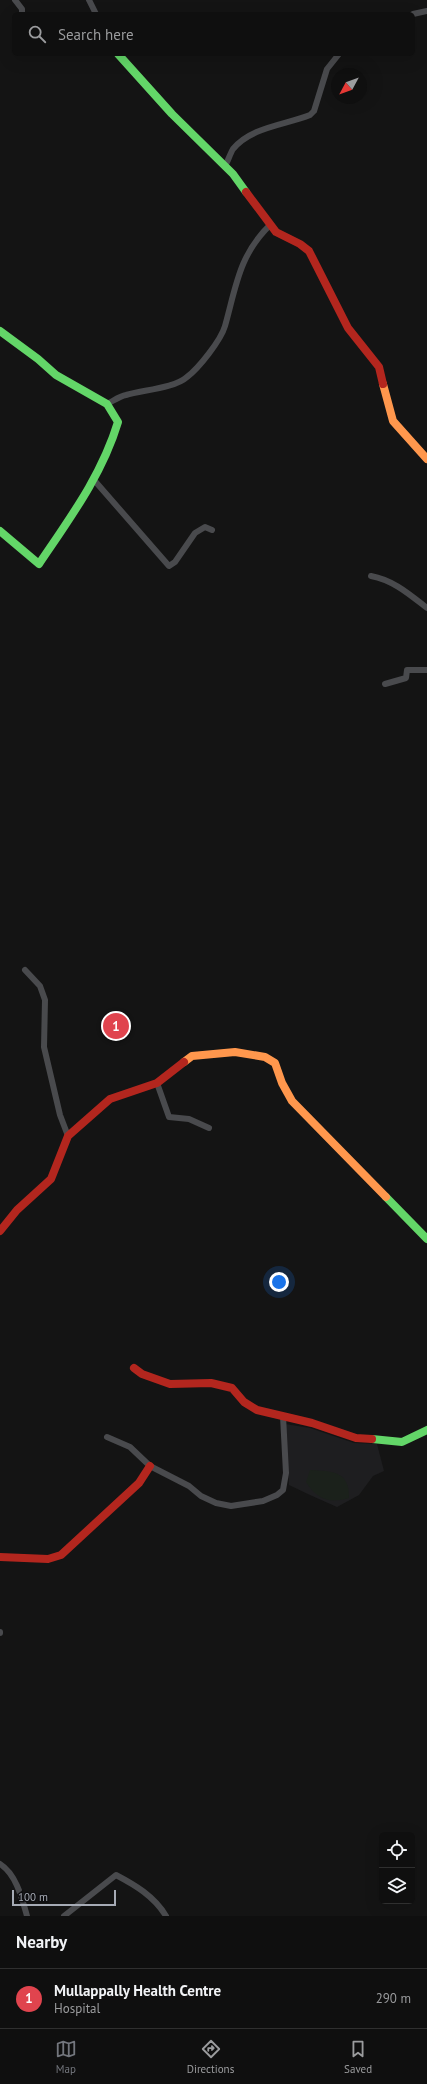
<!DOCTYPE html>
<html lang="en">
<head>
<meta charset="utf-8">
<style>
	:root { --surface:#0f0f0f; --page:#181818; --text:#f1f3f6; --muted:#9b9c9e; --line:#2f2f2f; --accent:#73767d }
	body { margin:0; font-family:"PT Sans",sans-serif; background:var(--page); color:var(--text) }
	.controls { position:absolute; right:12px; bottom:12px; display:grid; overflow:hidden; border-radius:6px; box-shadow:0 4px 16px #0002 }
	.controls button { width:36px; height:36px; display:grid; place-items:center; padding:0; border:0; border-bottom:1px solid var(--line); background:var(--surface); color:var(--text); font:20px sans-serif }
	.compass { position:absolute; left:331px; top:68px; width:36px; height:36px; border-radius:50%; background:var(--surface); box-shadow:0 4px 16px #0002; rotate:229deg }
	.scale { position:absolute; left:12px; bottom:10px; width:104px; box-sizing:border-box; padding-left:4px; border:2px solid #a6abb5; border-top:0; font-size:11px; line-height:14px; white-space:nowrap; color:#a6abb5; -webkit-text-stroke:3px #0e0e10; paint-order:stroke }
	.you { position:absolute; left:279px; top:1282px; width:14px; height:14px; margin:-10px; border:3px solid #fff; border-radius:50%; background:#1a73e8; box-shadow:0 0 0 6px #1a73e833 }
	.badge { display:grid; place-items:center; width:26px; height:26px; border-radius:50%; background:var(--accent); color:#fff; font-size:13px; font-weight:700 }
	.pin { position:absolute; translate:-50% -50%; border:2px solid #fff; box-shadow:0 1px 4px #0006 }
	.list { margin:0; padding:0; list-style:none }
	h2 { display:flex; justify-content:space-between; align-items:center; height:52px; margin:0; padding:0 16px; font-size:17px }
	h2 small { font-size:13px; font-weight:400; color:var(--muted) }
	.list li { display:grid; grid-template-columns:26px 1fr auto; gap:12px; align-items:center; box-sizing:border-box; height:60px; padding:0 16px; border-top:1px solid var(--line) }
	.list b { display:block; font-size:15px; white-space:nowrap }
	.list p { margin:0; font-size:13px; white-space:nowrap; color:var(--muted) }
	.list em { font-size:13px; font-style:normal; color:var(--muted) }
	.icon { flex:none; width:22px; height:22px; fill:none; stroke:currentColor; stroke-width:2; stroke-linecap:round; stroke-linejoin:round }
	.map { position:relative; flex:none; width:427px; height:1916px; overflow:hidden }
	.search { position:absolute; background:var(--surface); box-shadow:0 4px 16px #0002; left:12px; right:12px; top:12px; height:44px; display:flex; align-items:center; gap:10px; box-sizing:border-box; padding:0 14px; border-radius:6px; color:var(--muted); font-size:15px }
	.sheet { height:112px; background:var(--surface) }
	nav { display:flex; justify-content:space-around; align-items:center; box-sizing:border-box; height:56px; border-top:1px solid var(--line); background:var(--surface); font-size:11px; color:var(--muted) }
	nav a { display:grid; justify-items:center; gap:2px }
	nav .on { color:var(--accent) }
	.map>svg:first-child { display:block }
	.built { fill:#1e1e20 }
	.green { fill:#1b211b }
	.lines { fill:none; stroke-linecap:round; stroke-linejoin:round }
	.street { stroke:#494a4d; stroke-width:6 }
	.fast { stroke:#63d668; stroke-width:8 }
	.slow { stroke:#ff974d; stroke-width:8 }
	.jam { stroke:#b3261e; stroke-width:8 }
</style>
</head>
<body>
<div class="map">
<svg width="427" height="1916" viewBox="0 0 427 1916">
	<rect width="100%" height="100%" fill="#141414"/>
	<path class="built" d="M285,1424l25,4 44,15 23,1 7,27 -11,5 -14,19 -22,12 -27,-12 -21,-10z"/>
	<path class="green" d="M310,1470c22,1 40,1 39,28 -19,6 -33,1 -43,-16z"/>
	<g class="lines">
		<g class="street">
			<path d="M15,0l7,9v5"/>
			<path d="M89,0l7,14"/>
			<path d="M413,14l14,-3"/>
			<path d="M225,166c3,-5 5,-12 8,-17 18,-22 52,-24 77,-34l4,-4 13,-42 12,-15"/>
			<path d="M107,404c6,-3 13,-8 19,-9 17,-5 49,-7 61,-18 12,-9 34,-37 38,-51 11,-39 14,-71 45,-101"/>
			<path d="M94,480l75,86 6,-4 20,-29 10,-6 7,3"/>
			<path d="M371,576c22,4 38,18 56,32"/>
			<path d="M385,684l21,-6 1,-8h20"/>
			<path d="M25,970l15,16 5,14 -1,47 16,68 8,21"/>
			<path d="M157,1083l12,34 20,2 20,9"/>
			<path d="M107,1437l23,10 20,19 39,20 12,10 15,7 15,3 32,-5 14,-6 6,-5 3,-17 -3,-57"/>
			<path d="M0,1632v1"/>
			<path d="M0,1864c16,10 22,34 27,52"/>
			<path d="M64,1916l52,-41c19,10 38,21 50,41"/>
		</g>
		<g class="fast">
			<path d="M118,54l54,60 61,60 13,18"/>
			<path d="M0,331l38,28 18,16 51,29 11,18c-16,53 -48,96 -79,142l-39,-33"/>
			<path d="M386,1197l41,42"/>
			<path d="M372,1439l30,3 25,-12"/>
		</g>
		<g class="slow">
			<path d="M383,384l10,37 34,38"/>
			<path d="M184,1062l8,-6 43,-4 30,5 10,6 7,20 10,18 94,96"/>
		</g>
		<g class="jam">
			<path d="M246,192l30,40 24,12 9,7 39,77 31,39 4,17"/>
			<path d="M0,1231l17,-21 34,-31 17,-43 42,-37 47,-16 27,-21"/>
			<path d="M134,1368l8,6 28,10 41,-1 21,5 12,14 13,8 55,13 44,15 16,1"/>
			<path d="M0,1557l48,2 13,-4 78,-72 11,-17"/>
		</g>
	</g>
</svg>
<div class="controls">
<button><svg class="icon" aria-label="locate" viewBox="0 0 24 24"><circle cx="12" cy="12" r="6"/><path d="M12 2v4M12 18v4M2 12h4M18 12h4"/></svg></button>
<button><svg class="icon" aria-label="layers" viewBox="0 0 24 24"><path d="M12 4l9 5-9 5-9-5zM3 14l9 5 9-5"/></svg></button>
</div>
<svg class="compass" viewBox="-18 -18 36 36"><path d="M0-13l5 13h-10z" fill="#e53935"/><path d="M0 13l5-13h-10z" fill="#9b9c9e"/></svg>
<div class="scale">100 m</div>
<div class="you"></div>
<div class="pin badge" style="left:116px;top:1026px;background:#e0444e">1</div>
<div class="search"><svg class="icon" aria-label="search" viewBox="0 0 24 24"><circle cx="10" cy="10" r="6"/><path d="M15 15l6 6"/></svg>Search here</div>
</div>
<section class="sheet">
<h2>Nearby<small></small></h2>
<ul class="list">
<li><span class="badge" style="background:#e0444e">1</span><div><b>Mullappally Health Centre</b><p>Hospital</p></div><em>290 m</em></li>
</ul>
</section>
<nav>
<a class="on"><svg class="icon" aria-label="map" viewBox="0 0 24 24"><path d="M3 6l6-2 6 2 6-2v14l-6 2-6-2-6 2zM9 4v14M15 6v14"/></svg>Map</a>
<a><svg class="icon" aria-label="directions" viewBox="0 0 24 24"><path d="M12 3l9 9-9 9-9-9zM9 14v-3h6M13 9l2 2-2 2"/></svg>Directions</a>
<a><svg class="icon" aria-label="saved" viewBox="0 0 24 24"><path d="M7 4h10v16l-5-4-5 4z"/></svg>Saved</a>
</nav>
</body>
</html>
